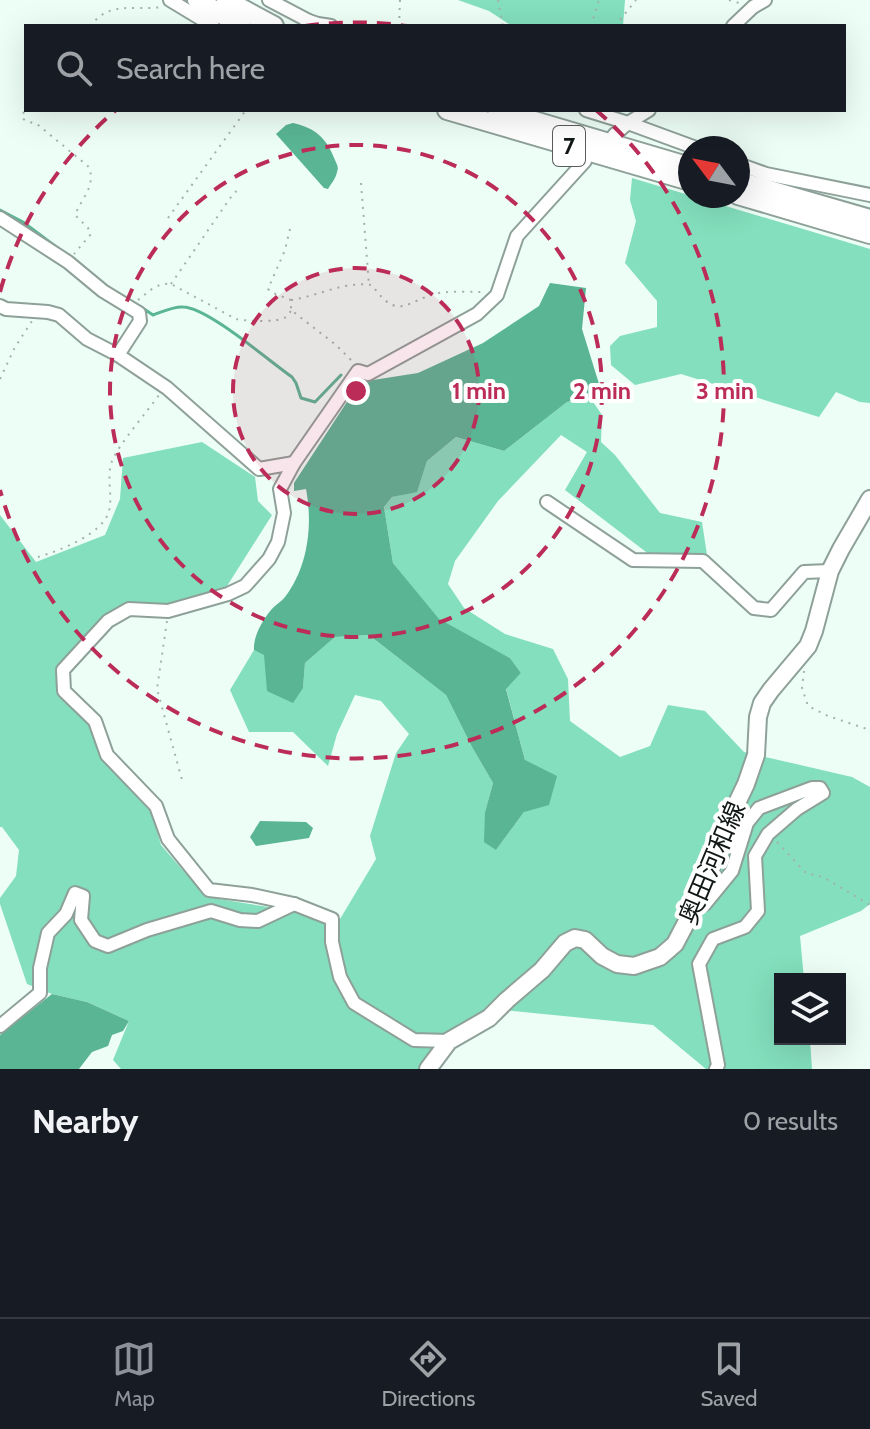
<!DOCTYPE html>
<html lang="en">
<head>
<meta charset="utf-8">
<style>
	:root { --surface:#171b24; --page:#242831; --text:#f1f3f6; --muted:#9ea1a6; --line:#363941; --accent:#8c9099 }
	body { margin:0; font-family:Cabin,"Noto Sans JP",sans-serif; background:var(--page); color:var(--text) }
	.controls { position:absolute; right:24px; bottom:24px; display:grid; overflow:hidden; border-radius:0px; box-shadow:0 8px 32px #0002 }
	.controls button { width:72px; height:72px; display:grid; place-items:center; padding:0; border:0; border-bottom:2px solid var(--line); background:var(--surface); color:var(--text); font:40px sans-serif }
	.compass { position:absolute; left:678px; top:136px; width:72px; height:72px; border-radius:50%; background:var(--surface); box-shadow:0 8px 32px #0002; rotate:302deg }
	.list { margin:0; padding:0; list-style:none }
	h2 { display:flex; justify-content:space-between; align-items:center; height:104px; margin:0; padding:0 32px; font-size:34px }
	h2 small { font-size:26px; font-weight:400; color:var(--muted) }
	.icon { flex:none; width:44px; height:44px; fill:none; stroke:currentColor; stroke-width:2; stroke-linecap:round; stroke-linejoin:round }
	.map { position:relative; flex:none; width:870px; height:1069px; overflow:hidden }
	.search { position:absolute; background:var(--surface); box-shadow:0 8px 32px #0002; left:24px; right:24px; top:24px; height:88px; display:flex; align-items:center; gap:20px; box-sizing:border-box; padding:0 28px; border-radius:0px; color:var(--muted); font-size:30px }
	.sheet { height:248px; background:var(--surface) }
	nav { display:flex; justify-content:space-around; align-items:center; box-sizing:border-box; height:112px; border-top:2px solid var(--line); background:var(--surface); font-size:22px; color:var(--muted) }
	nav a { display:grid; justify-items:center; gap:4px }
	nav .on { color:var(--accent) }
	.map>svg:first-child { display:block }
	.forest { fill:#83dfbd }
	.water { fill:#59b594 }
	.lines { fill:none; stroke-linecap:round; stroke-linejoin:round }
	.stream { stroke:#59b594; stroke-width:3 }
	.minor-casing { stroke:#8ea199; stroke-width:16 }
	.major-casing { stroke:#8ea199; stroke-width:20 }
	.highway-casing { stroke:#8ea199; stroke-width:22 }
	.path { stroke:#a4b2ac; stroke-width:2; stroke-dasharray:2 6; stroke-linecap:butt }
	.minor { stroke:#fff; stroke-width:12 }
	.major { stroke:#fff; stroke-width:16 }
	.highway { stroke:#fff; stroke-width:18 }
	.ring { fill:none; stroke:#bc2c58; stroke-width:4; stroke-dasharray:14 10 }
	.labels { text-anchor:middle; stroke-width:8; stroke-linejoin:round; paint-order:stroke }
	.shield { fill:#fff; stroke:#585d5b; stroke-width:2 }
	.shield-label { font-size:24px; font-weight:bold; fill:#111815 }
	.street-label { font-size:26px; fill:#111815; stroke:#fff }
	.centre { fill:#bc2c58; stroke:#fff; stroke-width:4 }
	.ring-label { font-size:24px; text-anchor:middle; font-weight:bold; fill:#bc2c58; stroke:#fff; stroke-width:8; stroke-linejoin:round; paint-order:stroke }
</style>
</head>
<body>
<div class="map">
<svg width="870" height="1069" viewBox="0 0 870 1069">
	<rect width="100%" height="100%" fill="#edfef7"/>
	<g class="forest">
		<path d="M458,0h167l-2,26h-111l-23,-15z"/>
		<path d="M632,178l238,71v154l-10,-1 -24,-10 -17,25 -138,-43 -46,11 -24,-20 -1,-19 10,-10 37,-9v-26l-32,-38 11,-42 -6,-21z"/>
		<path d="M591,399l11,16 -1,27 14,13 45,58 42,9 5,33h-57l-85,-65 22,-38 -26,-17 -63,66 -43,60 -7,23 16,24 41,26 48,15 15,30 2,42 50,36 30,-11 18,-41 37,6 39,41 108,25 18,10v117l-9,7 -61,25 4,43h-24v60h30l2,30h-106l-53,-44 -149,-15 -84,59h-299l-8,-9 16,-39 -42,-19 -35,-8 -25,-10 -27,-80v-6l16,-22 3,-26 -17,-23h-2v-312l36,47 69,-27 15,-36 3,-41 79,-16 53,35 3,24 14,14 -45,71 -60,19 -64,13 -47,49 1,26 33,33 11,30 49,51 11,38 45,52 88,14 43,13 39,-65 -6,-23 26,-83 13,-19 -28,-33 -26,-6 -18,39 -9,32 -35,-34h-44l-19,-42 24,-40 10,4 39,34 2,-25 30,-26 34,-2 77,60 26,52 21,36 -8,29 11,38 28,-38 1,-52 -19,-72 15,-15 -11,-15 -71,-38 -46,-57 -9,-56 8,-10 25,-6 10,-30 29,-24 48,14 63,-49z"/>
	</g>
	<g class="water">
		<path d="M293,123c23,5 34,16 42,37 2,5 4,7 2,12 -1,6 -6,12 -9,17l-4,-1 -48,-54 10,-9z"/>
		<path d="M550,283l36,5 -4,41 18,58 -5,10 -28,5 -63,49 -48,-14 -29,24 -10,31 -25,5 -8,10 9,56 46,56 71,39 11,15 -15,16 19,71 32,16 -8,29 -25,7 -28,38 -12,-8 1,-30 8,-29 -21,-36 -26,-52 -77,-60 -34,2 -30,26 -2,25 -10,15 -26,-12 -3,-36 -10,-5c-1,-13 8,-29 17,-40 4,-5 10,-8 14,-13 23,-30 28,-72 21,-108l-12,2v-8l66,-101 58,-9 65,-30 56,-37z"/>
		<path d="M260,821l46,1 7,6 -4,10 -53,8 -6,-9z"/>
		<path d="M52,994l35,8 42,19 -6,10 -11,4 -4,11 -16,6 -13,17h-79v-34z"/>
	</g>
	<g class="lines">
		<g class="stream">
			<path d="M0,210l23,12 56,42"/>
			<path d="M141,307l12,8c9,-3 21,-9 30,-8 24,0 86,54 109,70l4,6 5,15 14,4 26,-27"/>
		</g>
		<defs>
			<g id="minor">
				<path d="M170,0l43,26"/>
				<path d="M269,0l40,21"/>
				<path d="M306,26l3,-5 9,3 13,2"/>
				<path d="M733,26l20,-19 12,-7"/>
				<path d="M586,110l42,13 68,25"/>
				<path d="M614,135l14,-12 21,-13"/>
				<path d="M738,164l28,10 104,21"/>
				<path d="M0,218l68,44 35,29 36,22 1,8 -22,34"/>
				<path d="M0,306l6,3 42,3 11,3 28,24 31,16 49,33 92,81 35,-6"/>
				<path d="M547,502l86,58 70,1 51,47 17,2 33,-38 26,-1"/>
				<path d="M693,908l12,-4 27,-33 15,-48 12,-15 53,-20h8l3,5 -26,16 -29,25 -13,22 3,55 -13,16 -32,12 -14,25 19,101 -2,4"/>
				<path d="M0,1026l40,-33v-25l8,-35 18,-19 9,-21 8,3 -2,24 14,21 13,5 39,-16 64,-19 29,9 18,1 36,-17"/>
				<path d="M449,1041l-35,-1 -60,-37 -14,-26 -8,-35v-23l-38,-15 -42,-9 -43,-5 -41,-51 -12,-33 -49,-51 -12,-34 -31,-30 -1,-21 45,-49 21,-12 39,2 60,-17 17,-8 24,-27 9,-17 6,-29 -4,-24 14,-26 64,-92 10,3 109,-60 20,-19 20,-59 68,-75"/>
			</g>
			<path id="major" d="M428,1069l21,-28 40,-23 18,-18 35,-30 23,-27 10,-5 10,2 17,16 15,8 17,2 26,-9 15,-13 34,-65 6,-30 31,-65 10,-29 2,-38 4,-14 9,-13 37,-44 6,-15 16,-60 11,-22 29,-50"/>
			<g id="highway">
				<path d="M197,0l45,26"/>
				<path d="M226,0l48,26"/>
				<path d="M447,110l243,71"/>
				<path d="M497,110l193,57"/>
				<path d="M738,181l132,38"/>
				<path d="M738,195l132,39"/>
			</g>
		</defs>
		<use href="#minor" class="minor-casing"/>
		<use href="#major" class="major-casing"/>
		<use href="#highway" class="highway-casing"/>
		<g class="path">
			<path d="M498,0l5,26"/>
			<path d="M729,0l10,3"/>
			<path d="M90,26c21,-26 42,-15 72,-19"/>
			<path d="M399,26l1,-26"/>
			<path d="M591,26l8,-26"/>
			<path d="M615,26l21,-26"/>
			<path d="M26,104l-4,14 4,3 11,3 52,43c7,20 -7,30 -14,48l13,13 3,6 -17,20"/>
			<path d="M361,183l8,102"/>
			<path d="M168,218l78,-108"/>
			<path d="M290,229l-5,21 -17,39 5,4 18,7v10l45,35 15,15"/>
			<path d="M171,284l62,-90 6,-5"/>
			<path d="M138,300c10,-8 20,-18 33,-16l65,35c10,2 41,4 50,-2 2,-1 3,-4 5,-6"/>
			<path d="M291,300c27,-4 53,-19 81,-15 27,38 34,15 67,8 14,-2 31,-1 45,-1"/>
			<path d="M0,379l15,-32 17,-26"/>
			<path d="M38,557c21,-6 65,-23 71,-46 4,-16 -3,-34 3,-50 7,-17 35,-49 47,-66"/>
			<path d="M167,621l-10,68 25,91"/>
			<path d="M804,671l-2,17 6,18 20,10 42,14"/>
			<path d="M777,842l29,31 17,4 47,28"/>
		</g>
		<use href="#minor" class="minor"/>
		<use href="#major" class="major"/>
		<use href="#highway" class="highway"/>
	</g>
	<circle cx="356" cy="391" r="123" fill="#bc2c58" fill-opacity=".12"/>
	<g class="ring">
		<circle cx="356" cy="391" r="123"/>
		<circle cx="356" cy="391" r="246"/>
		<path d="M0 292A369 369 0 0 1 116 110M305 26A369 369 0 0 1 407 26M596 110A369 369 0 1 1 0 490"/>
	</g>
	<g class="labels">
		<rect class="shield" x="553" y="126" width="32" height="40" rx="6"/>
		<g class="shield-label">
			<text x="569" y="154">7</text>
		</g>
		<g class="street-label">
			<text transform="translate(712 863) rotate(-67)" y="9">奥田河和線</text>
		</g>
	</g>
	<circle cx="356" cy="391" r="12" class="centre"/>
	<g class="ring-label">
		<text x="479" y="399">1 min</text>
		<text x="602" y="399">2 min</text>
		<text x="725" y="399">3 min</text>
	</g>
</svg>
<div class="controls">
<button><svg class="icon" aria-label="layers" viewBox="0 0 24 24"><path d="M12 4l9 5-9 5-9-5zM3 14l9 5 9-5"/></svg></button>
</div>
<svg class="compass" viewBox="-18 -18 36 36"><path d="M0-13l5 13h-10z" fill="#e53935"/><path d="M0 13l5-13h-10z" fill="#9ea1a6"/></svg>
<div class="search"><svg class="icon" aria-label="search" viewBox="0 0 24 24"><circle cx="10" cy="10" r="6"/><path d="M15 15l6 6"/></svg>Search here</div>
</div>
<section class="sheet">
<h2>Nearby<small>0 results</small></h2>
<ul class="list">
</ul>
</section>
<nav>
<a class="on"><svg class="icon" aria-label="map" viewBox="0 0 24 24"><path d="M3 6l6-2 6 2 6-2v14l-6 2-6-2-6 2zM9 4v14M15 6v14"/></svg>Map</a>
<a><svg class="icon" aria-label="directions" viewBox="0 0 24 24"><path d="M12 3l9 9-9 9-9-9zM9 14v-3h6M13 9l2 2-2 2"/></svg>Directions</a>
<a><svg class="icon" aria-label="saved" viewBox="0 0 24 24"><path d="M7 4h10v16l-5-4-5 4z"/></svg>Saved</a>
</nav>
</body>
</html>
